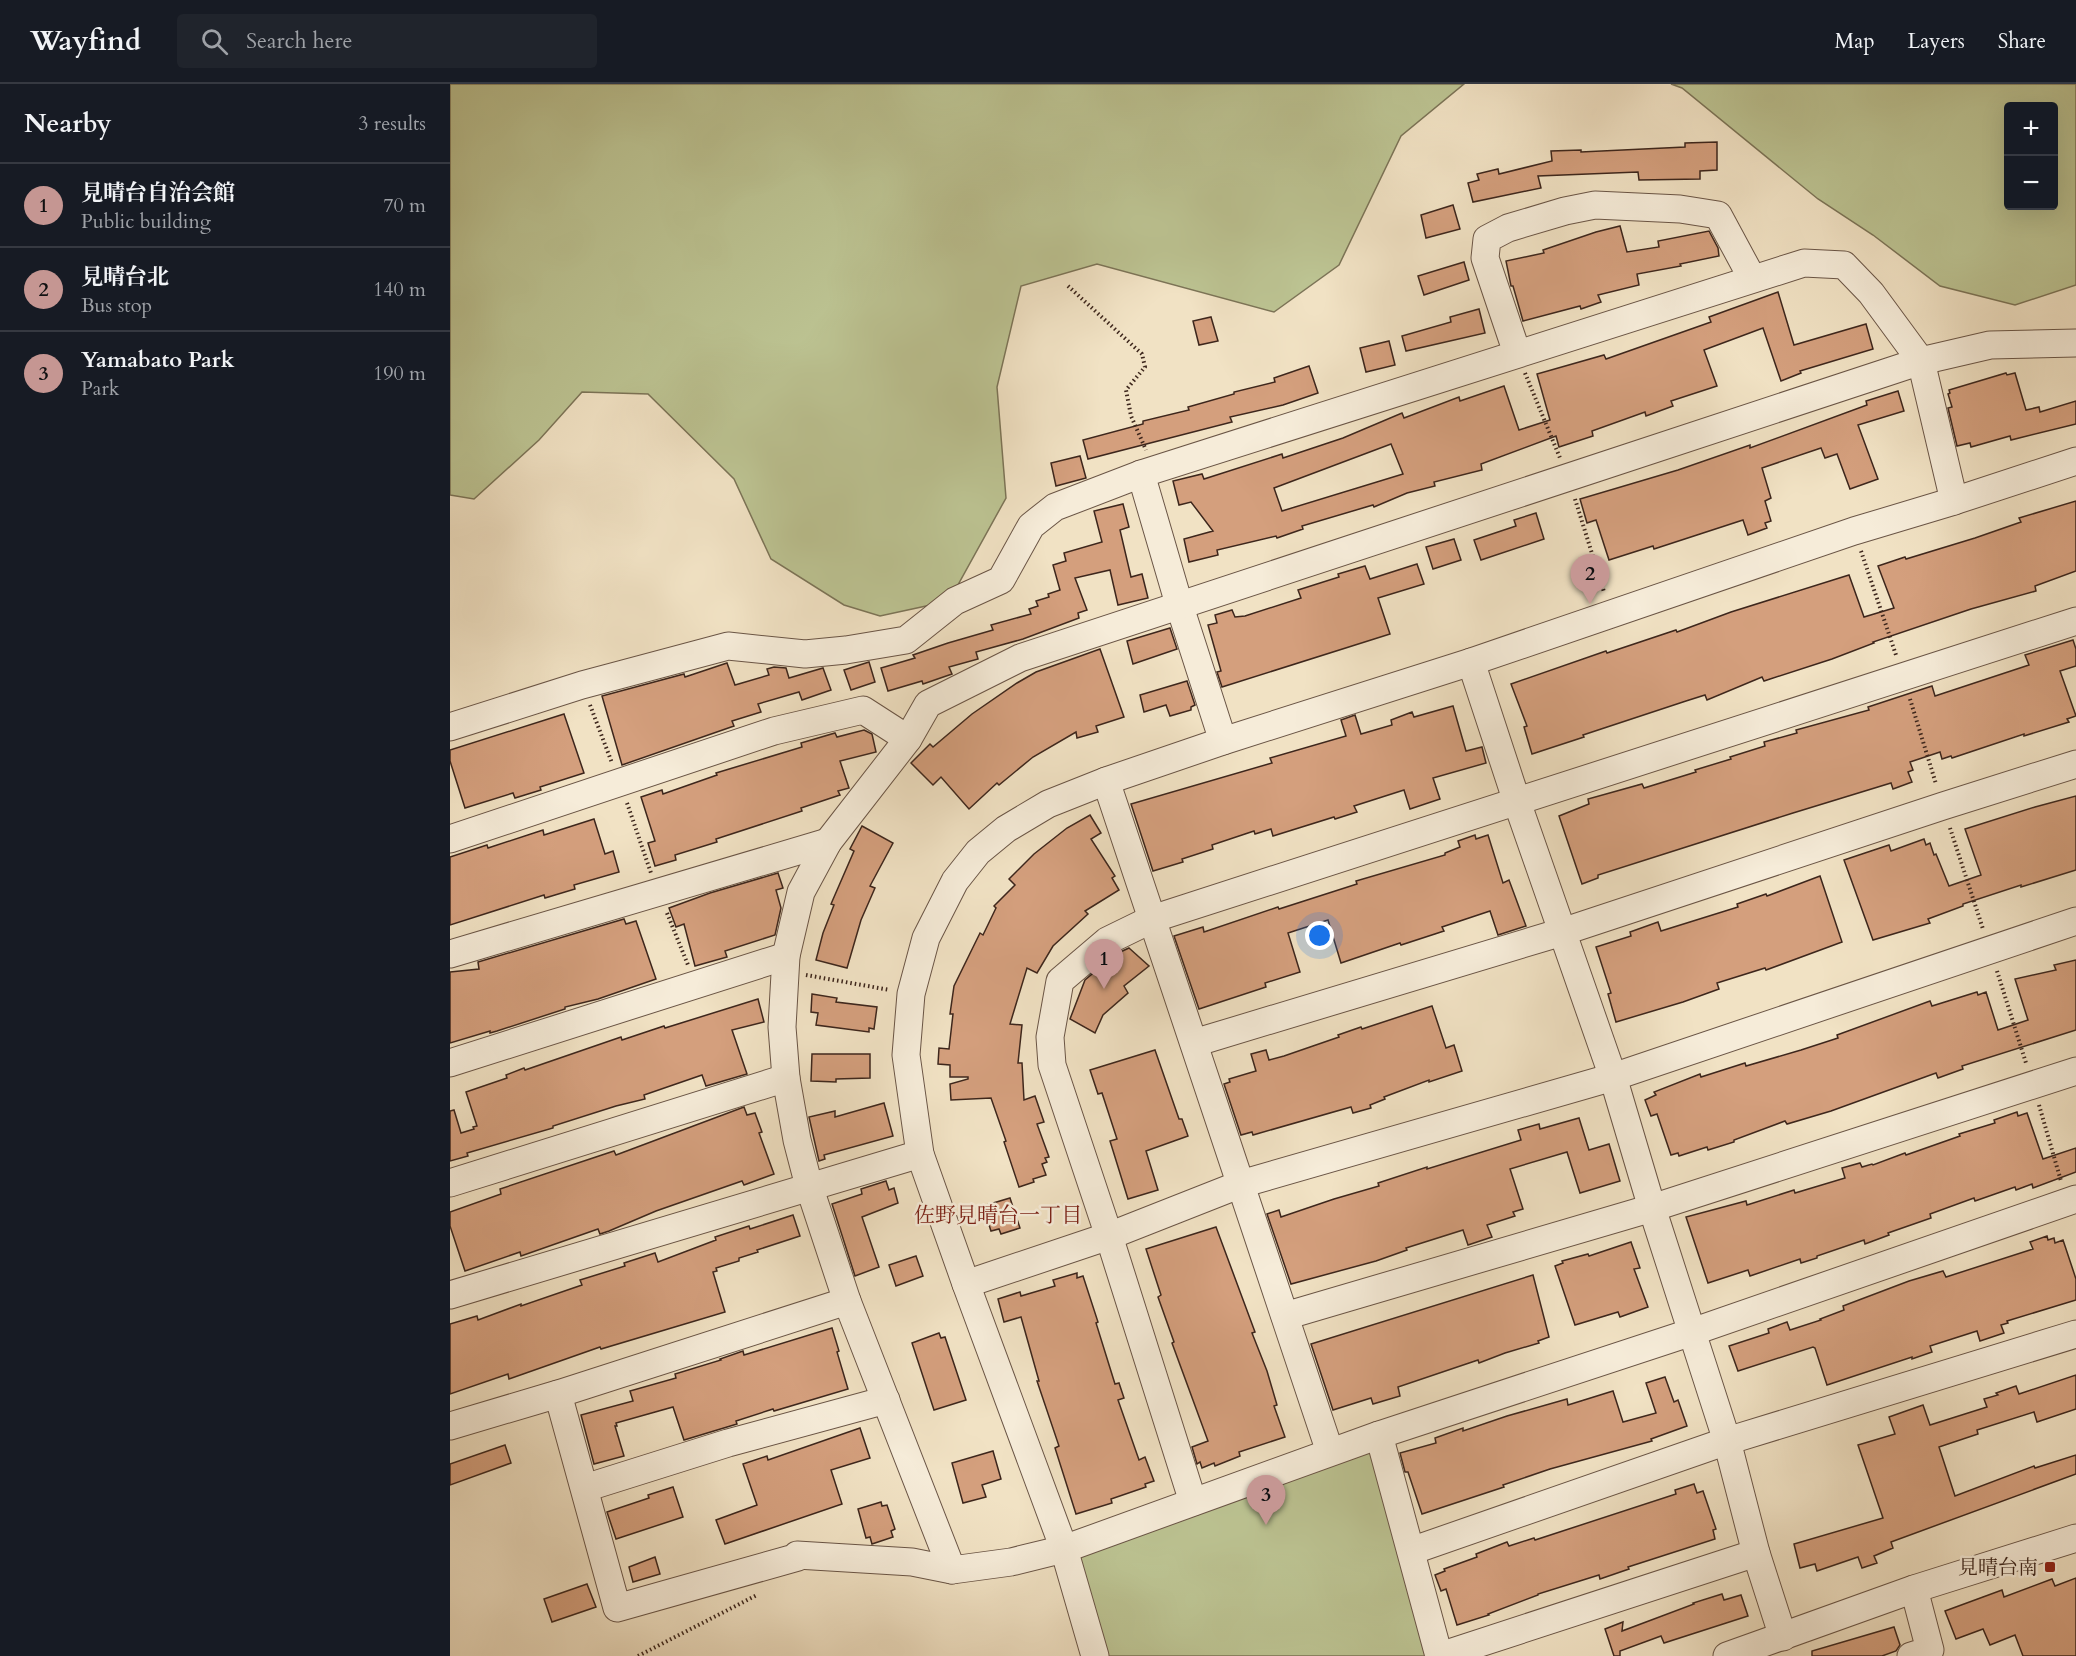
<!DOCTYPE html>
<html lang="en">
<head>
<meta charset="utf-8">
<style>
	:root { --surface:#171b24; --page:#20242c; --text:#f1f3f6; --muted:#9ea1a6; --line:#363941; --accent:#c59692 }
	body { margin:0; font-family:Cardo,"Noto Serif JP",serif; background:var(--page); color:var(--text) }
	.controls { position:absolute; right:18px; top:18px; display:grid; overflow:hidden; border-radius:6px; box-shadow:0 6px 24px #0002 }
	.controls button { width:54px; height:54px; display:grid; place-items:center; padding:0; border:0; border-bottom:2px solid var(--line); background:var(--surface); color:var(--text); font:30px sans-serif }
	.you { position:absolute; left:870px; top:852px; width:21px; height:21px; margin:-15px; border:4px solid #fff; border-radius:50%; background:#1a73e8; box-shadow:0 0 0 9px #1a73e833 }
	.badge { display:grid; place-items:center; width:39px; height:39px; border-radius:50%; background:var(--accent); color:#111; font-size:20px; font-weight:700 }
	.pin { position:absolute; translate:-50% -50px; filter:drop-shadow(0 2px 3px #0008) }
	.pin::after { content:''; position:absolute; top:32px; width:21px; height:18px; background:inherit; clip-path:polygon(0 0,100% 0,50% 100%) }
	.list { margin:0; padding:0; list-style:none }
	h2 { display:flex; justify-content:space-between; align-items:center; height:78px; margin:0; padding:0 24px; font-size:26px }
	h2 small { font-size:20px; font-weight:400; color:var(--muted) }
	.list li { display:grid; grid-template-columns:39px 1fr auto; gap:18px; align-items:center; box-sizing:border-box; height:84px; padding:0 24px; border-top:2px solid var(--line) }
	.list b { display:block; font-size:22px; white-space:nowrap }
	.list p { margin:0; font-size:20px; white-space:nowrap; color:var(--muted) }
	.list em { font-size:20px; font-style:normal; color:var(--muted) }
	.icon { flex:none; width:33px; height:33px; fill:none; stroke:currentColor; stroke-width:2; stroke-linecap:round; stroke-linejoin:round }
	.map { position:relative; flex:none; width:1626px; height:1572px; overflow:hidden }
	header { display:flex; align-items:center; gap:36px; box-sizing:border-box; height:84px; padding:0 30px; background:var(--surface); border-bottom:2px solid var(--line) }
	header strong { font-size:28px }
	nav { display:flex; gap:33px; margin-inline-start:auto; font-size:21px }
	.search { width:420px; height:54px; background:var(--page); display:flex; align-items:center; gap:15px; box-sizing:border-box; padding:0 21px; border-radius:6px; color:var(--muted); font-size:22px }
	main { display:flex }
	aside { flex:1; background:var(--surface) }
	.map>svg:first-child { display:block }
	.green { fill:#bcc392; stroke:#7c7457; stroke-width:1.5; fill-rule:evenodd }
	.building { fill:#d49f7d; stroke:#3d261c; stroke-width:1.5; fill-rule:evenodd }
	.lines { fill:none; stroke-linecap:round; stroke-linejoin:round }
	.minor-casing { stroke:#6a5546; stroke-width:29 }
	.path { stroke:#3d261c; stroke-width:4; stroke-dasharray:1.5 3; stroke-linecap:butt }
	.minor { stroke:#f6ecd9; stroke-width:27 }
	.poi-dot { fill:#8f2418; stroke:#f6ecd9; stroke-width:2 }
	.labels { text-anchor:middle; stroke-width:5; stroke-linejoin:round; paint-order:stroke }
	.poi-label { font-size:20px; fill:#3d261c; stroke:#f6ecd9; text-anchor:end }
	.neighbourhood-label { font-size:21px; fill:#7a1f14; stroke:#f6ecd9 }
</style>
</head>
<body>
<header>
<strong>Wayfind</strong>
<div class="search"><svg class="icon" aria-label="search" viewBox="0 0 24 24"><circle cx="10" cy="10" r="6"/><path d="M15 15l6 6"/></svg>Search here</div>
<nav><a>Map</a><a>Layers</a><a>Share</a></nav>
</header>
<main>
<aside>
<h2>Nearby<small>3 results</small></h2>
<ul class="list">
<li><span class="badge">1</span><div><b>見晴台自治会館</b><p>Public building</p></div><em>70 m</em></li>
<li><span class="badge">2</span><div><b>見晴台北</b><p>Bus stop</p></div><em>140 m</em></li>
<li><span class="badge">3</span><div><b>Yamabato Park</b><p>Park</p></div><em>190 m</em></li>
</ul>
</aside>
<div class="map">
<svg width="1626" height="1572" viewBox="0 0 1626 1572">
	<rect width="100%" height="100%" fill="#f1e2c4"/>
	<filter id="stains"><feTurbulence type="fractalNoise" baseFrequency=".00333" numOctaves="4"/><feColorMatrix values="0 0 0 0 .2 0 0 0 0 .09 0 0 0 0 .02 0 0 0 .5 -.17"/></filter>
	<radialGradient id="worn" r=".72"><stop offset=".6" stop-color="#630" stop-opacity="0"/><stop offset="1" stop-color="#630" stop-opacity=".3"/></radialGradient>
	<g class="green">
		<path d="M0,0h1014l-63,52 -62,129 -65,47 -177,-48 -76,22 -24,101 9,111 -57,103 -69,15 -36,-11 -73,-46 -37,-80 -86,-85 -66,-2 -43,48 -65,59 -24,-4z"/>
		<path d="M1221,0h405v201l-61,20 -75,-19 -67,-51 -55,-36 -136,-111zM1604,22v100h-46v-100z"/>
		<path d="M929,1351l60,221h-344l-31,-107z"/>
	</g>
	<g class="building">
		<path d="M1267,58v28l-17,1v8l-61,1 -1,-8 -100,4 3,12 -68,14 -5,-19 11,-3 -2,-6 21,-5 1,5 53,-13 -1,-10 30,-1v2l104,-5v-4z"/>
		<path d="M1003,121l7,24 -34,9 -5,-23z"/>
		<path d="M1170,142l7,26 32,-5 -1,-6 51,-10 9,17 1,8 -39,8 1,2 -44,8 2,11 -41,10 3,7 -20,7 -1,-3 -57,15 -10,-35h-2l-5,-25 38,-8 -1,-3 53,-18z"/>
		<path d="M1014,178l5,18 -45,15 -6,-19z"/>
		<path d="M1328,208l16,53 72,-21 7,25 -73,22 1,2 -20,8 -18,-53 -59,22 13,36 -46,15 2,5 -27,10 -1,-4 -53,19 1,5 -34,11 -3,-11 -75,28 1,6 -48,12 1,4 -28,7 -33,14 -1,-2 -71,21 1,3 -26,9 -1,-2 -59,14 1,5 -29,7 -5,-23 29,-8 -22,-29 -12,3 -6,-24 29,-7 2,5 78,-25 1,4 60,-20 59,-25 2,5 55,-21 1,4 44,-15 15,44 31,-10 -13,-46 67,-19 2,4 105,-37 -2,-5zM941,360l12,30 -121,37 -8,-23z"/>
		<path d="M1029,225l6,24 -79,18 -4,-15 49,-14 -1,-5z"/>
		<path d="M761,233l7,24 -19,4 -6,-24z"/>
		<path d="M939,257l6,24 -29,7 -6,-24z"/>
		<path d="M859,282l9,27 -35,12 -53,12 2,5 -144,37 -5,-19 60,-16v-3l46,-11 -1,-3 46,-13v-2l41,-10 -1,-4z"/>
		<path d="M1556,289l1,2 8,-2 11,37 13,-3 1,5 36,-11v23l-65,16 -1,-4 -39,11 -1,-4 -13,3 -9,-38 4,-1 -4,-13 2,-1 -1,-3z"/>
		<path d="M1448,307l6,20 -46,14 20,54 -28,10 -13,-35 -12,4 -4,-10 -59,20 9,30 -6,3 6,20 -6,2 2,5 -19,7 -5,-15 -89,29 -1,-3 -44,14 -13,-40 -9,3 -7,-24 98,-29 72,-25v3l117,-43 -1,-4z"/>
		<path d="M630,372l6,22 -30,8 -5,-23z"/>
		<path d="M1626,417v70l-41,15 1,5 -65,18 -98,33 1,1 -42,16 -68,22 -2,-4 -55,23 -2,-5 -19,6 -103,34 1,2 -52,17 -8,-27 3,-1 -16,-42 95,-33 1,2 69,-23 1,2 54,-20 118,-37 15,42 30,-9 -16,-42 27,-9 1,2 69,-21 46,-16 -2,-4z"/>
		<path d="M673,420l6,23 -9,3 11,47 11,-3 6,24 -30,7 -8,-35 -35,8 12,32 -9,3 1,5 -56,21 -47,13 2,7 -29,8 3,7 -29,10 -1,-3 -34,10 -7,-23 34,-10 -2,-3 35,-12 45,-13 -2,-5 40,-11 -2,-5 9,-3 -2,-5 13,-4 -1,-3 12,-4 -7,-25 13,-4 -2,-8 38,-11 -8,-31z"/>
		<path d="M1086,429l8,26 -63,21 -7,-20 42,-14 -2,-6z"/>
		<path d="M1004,455l7,21 -28,9 -7,-22z"/>
		<path d="M967,480l7,20 -46,14 12,36 -168,53 -5,-15 4,-1 -13,-46 9,-2 -2,-8 17,-5 3,7 10,-1 56,-18 -3,-8 41,-13 -1,-3 27,-8 5,13z"/>
		<path d="M720,544l7,21 -44,15 -6,-23z"/>
		<path d="M1623,556l3,9v17l-16,5 16,45 -9,3 2,3 -45,14v-2l-72,24 -1,-2 -9,3 -2,-7 -30,10 3,8 -5,2 4,10 -19,7 -2,-6 -98,30 -195,62v3l-16,6 -23,-68 30,-12 -1,-5 54,-15 2,4 52,-16 -1,-2 36,-11 -1,-2 35,-11 -1,-4 33,-9 -1,-3 73,-20 -1,-3 64,-21 3,10 94,-31 -4,-10z"/>
		<path d="M650,565l24,68 -28,9 2,6 -21,6 -1,-6 -43,25 -34,28 -2,-2 -28,26 -28,-32 -8,8 -22,-22 19,-19 3,3 39,-33 45,-31 19,-11z"/>
		<path d="M419,578l6,20 -24,8 -7,-20z"/>
		<path d="M277,579l8,22 34,-10 -2,-6 7,-2 12,1 3,10 34,-10 8,22 -29,10 -3,-8 -41,12 3,8 -29,9 2,5 -112,39 -20,-69 82,-22 1,3z"/>
		<path d="M737,597l8,24 -4,2v3l-21,6 -4,-11 -22,7 -4,-17z"/>
		<path d="M1003,622l13,45 16,-4 4,16 -53,15 7,21 -30,10 -6,-19 -50,16 3,6 -22,7 -1,-2 -61,19 -2,-7 -16,5 -1,-3 -42,14 1,4 -31,10 1,3 -30,9 -22,-67 141,-41 -2,-5 76,-22 -5,-16 14,-5 6,19 31,-9 -1,-5 21,-8 2,5z"/>
		<path d="M114,630l20,59 -44,14 1,3 -26,8 -2,-5 -48,15 -15,-47v-11z"/>
		<path d="M414,646l8,4 4,18 -36,9 9,27 -11,3 2,4 -39,13 1,3 -86,28 1,3 -42,13 1,5 -21,6 -7,-23 7,-2 -14,-44 21,-7 1,4 54,-19 -1,-2 86,-26 -1,-4 34,-10 2,4z"/>
		<path d="M1626,712v74l-55,17v-2l-58,19v2l-35,13 2,4 -57,17 -29,-80 45,-15 2,6 33,-12 2,6 4,-2 4,12 2,-1 13,32 32,-11 -16,-46 70,-22z"/>
		<path d="M640,731l11,18 -10,6 24,37 -3,2 7,12 -34,21 3,3 -35,32 -16,27 -10,-5 -17,56 12,1 -4,38h4l2,37 11,-4 9,26 -7,2 12,33 -4,1 2,4 -5,2 4,11 -13,4 1,3 -15,5 -15,-45 2,-1 -15,-43 -40,2 -1,-16 18,-5v-2h-18v-12l-12,-1 1,-16 10,1 4,-35h-3l4,-28 26,-53 3,2 13,-27 -2,-2 21,-21 -6,-6 25,-25 33,-26z"/>
		<path d="M144,735l11,35 8,-3 6,21 -45,13 1,4 -30,9 -1,-3 -94,30v-68l37,-12 1,3 55,-18 1,5z"/>
		<path d="M412,742l31,17 -23,43 5,2 -14,32 -14,48 -31,-8 7,-27 11,-28 -3,-1 23,-53 -4,-2z"/>
		<path d="M1025,751l1,4 12,-4 15,48 6,-3 17,46 -28,9 -8,-24 -48,16 2,4 -43,14 -1,-2 -59,20 -13,-43 -40,13 12,39 -35,11 1,4 -67,22 -25,-73 29,-9 1,5 74,-25 1,2 78,-25 -1,-3 89,-26v-2l15,-6 -2,-6z"/>
		<path d="M328,789l5,15 -7,2 5,18 -6,27 -50,16 2,6 -32,9 -11,-42 -8,3 -7,-19 41,-15z"/>
		<path d="M1370,792l22,66 -76,28 -1,-2 -48,15 2,6 -36,13 -67,20 -8,-28 3,-1 -15,-46 35,-11 -1,-4 28,-10 3,9 77,-24 -1,-3 29,-10 1,2z"/>
		<path d="M174,835l2,5 10,-3 20,58 -58,20 -33,8v2l-68,22 -7,2v-2l-40,12v-71l29,-3 -1,-7z"/>
		<path d="M679,864l20,18 -25,20 4,7 -25,22 -8,18 -25,-14 15,-39 31,-26z"/>
		<path d="M1626,876v70l-114,36 1,3 -25,9 -2,-5 -105,38 -44,13 -2,-3 -51,19v2l-26,8 -1,-3 -28,9 -1,-3 -7,2 -14,-41 -6,2 -6,-16 11,-5 -2,-3 46,-18 1,3 44,-14 1,3 55,-16 37,-12 -1,-3 93,-34 2,5 45,-14 1,3 8,-3 12,38 30,-10 -13,-41 41,-9 -2,-5z"/>
		<path d="M362,910l25,4 -1,4 41,5 -3,22 -5,-1v4l-53,-7 2,-12 -7,-1z"/>
		<path d="M308,915l6,23 -32,8 15,44 -41,12 -4,-11 -58,20 1,4 -29,7 -63,20v2l-86,25 1,3 -18,5v-50l4,-1 7,23 13,-4 -1,-2 4,-1 -11,-34 41,-14 -1,-3 18,-7 1,2 96,-33 1,3 42,-14 1,2z"/>
		<path d="M982,922l14,42 8,-3 8,26 -33,11v-2l-45,17 1,2 -15,6 1,3 -18,5 -2,-6 -98,28 -1,-3 -11,3 -17,-51 6,-2 -1,-3 27,-8 -5,-17 15,-4 3,10 15,-4 55,-19 -1,-2 23,-8 1,2z"/>
		<path d="M705,966l24,69h3l6,17 -42,15 12,39 -30,9 -18,-58 7,-2 -15,-46 -4,1 -8,-24z"/>
		<path d="M362,970h58v24l-34,1v3l-25,-1z"/>
		<path d="M434,1019l9,33 -69,19 1,4 -6,2 -10,-44 26,-6v6z"/>
		<path d="M294,1023l3,8 8,-2 7,19 -3,1 15,41 -30,11 -2,-4 -86,30 -47,20 -9,3 -2,-5 -77,27 -1,-4 -55,19 -15,-45v-14l51,-18 -1,-5 114,-38 2,4z"/>
		<path d="M1567,1028l1,4 9,-3 16,46 33,-11v24l-43,16 -1,-4 -16,6 -1,-3 -40,14 -1,-3 -44,16 1,4 -43,15 1,2 -24,9 -1,-4 -47,16v2l-16,5 -1,-4 -50,17 -2,-6 -40,13 -22,-66 60,-16 1,4 47,-15 1,3 50,-15 -3,-10 18,-5 2,4 10,-3 1,1 32,-12 1,2 54,-19 -1,-2 36,-11 -1,-3z"/>
		<path d="M1129,1034l10,32 20,-6 11,37 -40,12 -13,-41 -57,17 13,40 -10,3 2,4 -28,9 5,12 -24,8 -5,-15 -57,18 1,2 -31,11 -85,23 -24,-70 12,-4 2,7 53,-18 45,-13 -1,-3 49,-16v2l94,-29 -3,-10 21,-6 1,5z"/>
		<path d="M436,1097l3,9 5,-2 4,15 -36,14 17,50 -24,9 -23,-72 30,-10 -1,-5z"/>
		<path d="M560,1114l10,30 -19,6 -2,-5 -8,2 -8,-25z"/>
		<path d="M343,1131l7,21 -43,14 1,2 -19,6v3l-23,7 1,3 -4,1 12,40 -124,37 -1,-2 -91,32 -1,-5 -58,20v-70l27,-8 1,4 43,-16v2l61,-21 -2,-5 45,-14 -1,-3 31,-10 3,9 58,-22 -1,-3 34,-11 1,3z"/>
		<path d="M766,1143l39,105 -3,1 15,38 10,34 -3,1 11,31 -46,15 1,4 -25,10 -1,-3 -12,5 -2,-6 -3,2 -5,-17 16,-6 -36,-98 2,-1 -16,-45 3,-2 -15,-46z"/>
		<path d="M1597,1152l1,4 6,-2 1,5 8,-3 13,39v21l-69,21 1,2 -7,2 3,8 -24,8 -3,-10 -47,15 2,6 -20,7v-2l-85,28 -12,-37 -2,-1 -75,24 -9,-25 40,-13 -1,-4 19,-7 3,8 31,-10 -1,-1 24,-9 -1,-4 66,-25 34,-10 3,6 87,-28 -3,-7z"/>
		<path d="M1181,1158l9,26 -6,1 14,38 -28,10 -2,-5 -43,13 -20,-59 8,-3 -1,-2 26,-7 1,2z"/>
		<path d="M466,1172l7,20 -27,10 -7,-21z"/>
		<path d="M627,1189v5l6,-2 15,46 -2,1 19,61 4,-1 5,15 -6,2 21,60 6,-3 9,24 -9,3 1,3 -35,12 1,4 -36,11 -21,-66 4,-2 -22,-65h2l-18,-64 -17,5 -6,-23 22,-7 1,4 34,-10 -2,-6z"/>
		<path d="M1083,1191l16,62 -11,4 1,2 -34,10 -26,10 -1,-3 -80,27 2,9 -27,8 -2,-6 -38,12 -22,-66z"/>
		<path d="M382,1244l7,23 -2,1 11,37 -74,22 -1,-2 -37,12 1,3 -53,16 -11,-33 -57,16 1,3h-2l9,30 -30,8 -13,-49 52,-14 -3,-10 46,-13 -1,-4 46,-14 -1,-1 23,-8 1,4z"/>
		<path d="M489,1249l2,5 4,-1 21,63 -32,10 -22,-67z"/>
		<path d="M1626,1291v34l-39,13 -3,-10 -57,18 1,4 -39,13 16,49 79,-30 1,2 41,-13v19l-185,68 2,6 -19,8 3,7 -15,5 -4,-11 -41,14 -2,-7 -15,4 -6,-24 89,-26 -25,-73 37,-11 -6,-17 34,-12 7,20 57,-18 -3,-8 14,-4 -2,-2 20,-7 3,8z"/>
		<path d="M1215,1293l9,25 4,-2 9,26 -36,13 1,2 -102,28 -47,16 1,2 -82,27 -14,-42h-3l-5,-19 36,-10 -1,-5 28,-10v3l44,-15 60,-17 1,6 45,-14 10,31 33,-9 -10,-30z"/>
		<path d="M410,1344l10,30 -39,12 11,34 -117,40 -9,-24 41,-15 -14,-41 24,-8 1,4z"/>
		<path d="M55,1361l6,18 -61,22v-21z"/>
		<path d="M543,1367l8,28 -19,6 4,12 -23,6 -11,-40z"/>
		<path d="M1244,1400l3,9 6,-2 13,38 -3,1 2,9 -87,28 1,2 -29,10 -1,-4 -61,19v1l-50,19 1,1 -32,10 -11,-36 -5,2 -6,-16 10,-4 -1,-2 33,-12 -1,-3 31,-12 2,4 25,-8 1,2 141,-46 -1,-4z"/>
		<path d="M223,1403l10,30 -67,22 -9,-27 42,-14 -1,-3z"/>
		<path d="M431,1418l1,4 5,-1 8,24 -4,2 2,6 -21,7 -2,-7 -4,1 -8,-29z"/>
		<path d="M205,1473l5,17 -27,8 -4,-15z"/>
		<path d="M1626,1494v78h-53l-8,-21 -25,10 -7,-16 -27,10 -11,-28 57,-21 2,7 48,-18 3,7z"/>
		<path d="M137,1500l9,23 -44,15 -8,-23z"/>
		<path d="M1272,1510l2,6 17,-5 7,21 -84,27 -3,-7 -41,15v5h-6l-9,-27 18,-7 -1,9 72,-27 -1,-1z"/>
		<path d="M1444,1543l6,18 -4,6 -14,5h-70v-5z"/>
	</g>
	<g class="lines">
		<defs>
			<g id="minor">
				<path d="M1067,269l-32,-95 2,-19 21,-11 57,-17 30,-6 85,4 38,6 34,63"/>
				<path d="M691,390l38,130 44,137"/>
				<path d="M1021,578l46,140 96,275 39,131 75,233 29,112 27,84"/>
				<path d="M0,643l132,-42 146,-39 77,8 41,-4 60,-10 49,-39 46,-21 30,-54 24,-19 86,-33 663,-211 40,2 27,28 50,68 33,140"/>
				<path d="M656,697l224,671"/>
				<path d="M0,755l324,-108 89,-21 45,29"/>
				<path d="M0,870l378,-112"/>
				<path d="M744,959l368,-111 381,-126 133,-42"/>
				<path d="M0,979l336,-107"/>
				<path d="M0,1099l336,-105"/>
				<path d="M516,1200l143,-48 132,-52 372,-107 463,-156"/>
				<path d="M0,1211l470,-141"/>
				<path d="M835,1232l367,-108 424,-137"/>
				<path d="M108,1310l289,-93"/>
				<path d="M0,1342l108,-32 59,214 181,-51 -1,-2 115,7 40,8 59,-8 53,-13 315,-114 313,-103 384,-133"/>
				<path d="M929,1351l60,221"/>
				<path d="M135,1404l143,-45 158,-43"/>
				<path d="M743,1418l-84,-266 -57,-171 -2,-28 10,-56 47,-40 45,-22 924,-298"/>
				<path d="M961,1467l316,-110 349,-107"/>
				<path d="M502,1486l-105,-269 -38,-115 -12,-46 -11,-62 -4,-51 4,-71 15,-64 27,-50 80,-103 20,-35 92,-46 901,-297 69,-16 86,-2"/>
				<path d="M645,1572l-31,-107 -98,-265 -46,-130 -14,-99 5,-61 15,-56 29,-57 23,-29 28,-23 42,-25 58,-23 117,-40 248,-79 383,-131 100,-30 122,-40"/>
				<path d="M990,1572l316,-103"/>
				<path d="M1277,1572l187,-67 162,-51"/>
				<path d="M1461,1572l19,-6 -16,-61"/>
			</g>
		</defs>
		<use href="#minor" class="minor-casing"/>
		<g class="path">
			<path d="M618,202l74,68 3,13 -19,23 5,26 15,34"/>
			<path d="M1075,289l35,85"/>
			<path d="M1125,415l29,93"/>
			<path d="M1411,467l35,104"/>
			<path d="M1460,615l26,85"/>
			<path d="M140,621l22,58"/>
			<path d="M177,719l24,70"/>
			<path d="M1500,744l33,101"/>
			<path d="M217,829l21,52"/>
			<path d="M1547,887l29,92"/>
			<path d="M356,891l84,15"/>
			<path d="M1589,1021l22,76"/>
			<path d="M188,1572l119,-61"/>
		</g>
		<use href="#minor" class="minor"/>
	</g>
	<rect class="poi-dot" x="1594" y="1477" width="12" height="12" rx="3"/>
	<g class="labels">
		<g class="poi-label">
			<text x="1588" y="1490">見晴台南</text>
		</g>
		<g class="neighbourhood-label">
			<text x="548" y="1138">佐野見晴台一丁目</text>
		</g>
	</g>
	<rect width="100%" height="100%" filter="url(#stains)"/>
	<rect width="100%" height="100%" fill="url(#worn)"/>
</svg>
<div class="controls">
<button>+</button>
<button>−</button>
</div>
<div class="you"></div>
<div class="pin badge" style="left:654px;top:905px">1</div>
<div class="pin badge" style="left:1140px;top:520px">2</div>
<div class="pin badge" style="left:816px;top:1441px">3</div>
</div>
</main>
</body>
</html>
